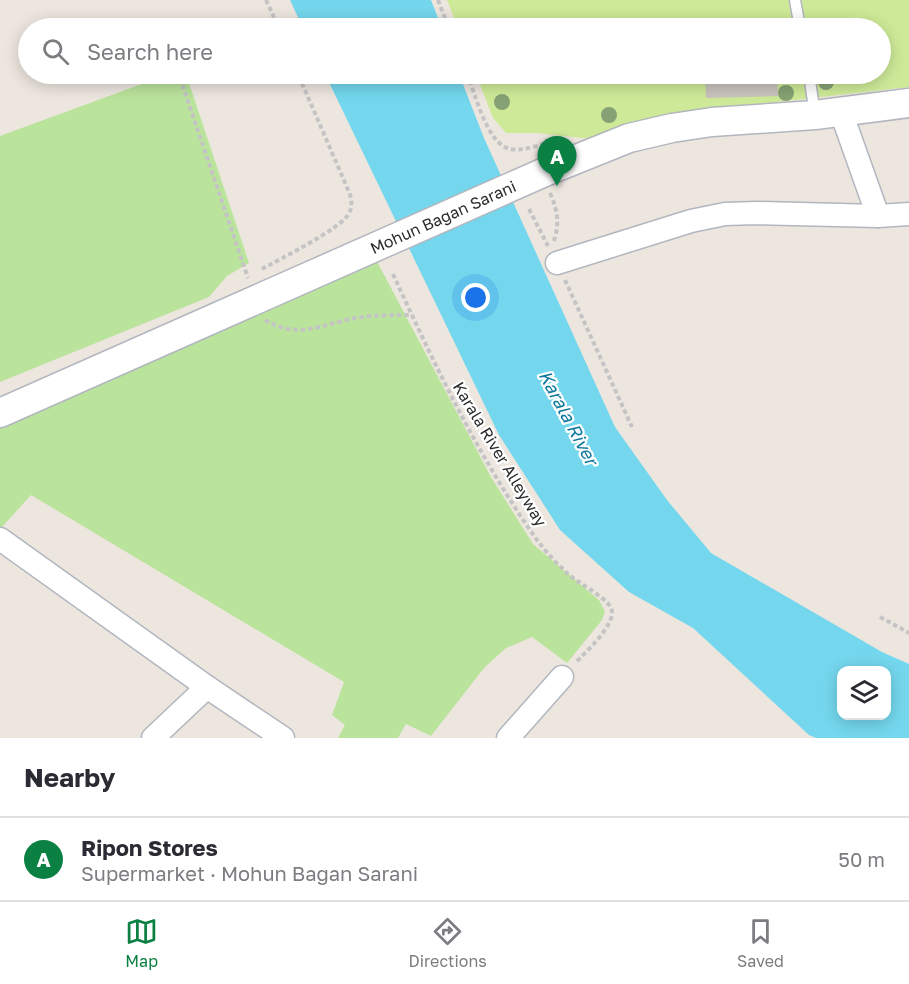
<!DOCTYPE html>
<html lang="en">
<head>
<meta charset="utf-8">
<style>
	:root { --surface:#fff; --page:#f7f7f7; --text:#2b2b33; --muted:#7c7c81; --line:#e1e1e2; --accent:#0b8043 }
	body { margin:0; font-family:"Golos Text",sans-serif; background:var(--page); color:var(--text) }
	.controls { position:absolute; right:18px; bottom:18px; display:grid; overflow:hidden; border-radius:12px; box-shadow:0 3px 15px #0003 }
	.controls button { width:54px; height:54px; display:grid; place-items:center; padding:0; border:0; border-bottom:2px solid var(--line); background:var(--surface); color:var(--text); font:30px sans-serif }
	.you { position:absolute; left:476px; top:298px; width:21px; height:21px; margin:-15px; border:4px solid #fff; border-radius:50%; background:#1a73e8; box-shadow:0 0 0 9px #1a73e833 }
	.badge { display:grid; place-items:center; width:39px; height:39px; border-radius:50%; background:var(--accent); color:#fff; font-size:20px; font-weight:700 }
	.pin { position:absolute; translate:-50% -50px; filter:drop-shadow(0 2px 3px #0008) }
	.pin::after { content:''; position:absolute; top:32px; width:21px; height:18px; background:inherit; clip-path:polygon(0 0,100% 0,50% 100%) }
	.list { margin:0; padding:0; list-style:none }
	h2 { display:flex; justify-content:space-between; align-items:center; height:78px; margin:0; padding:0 24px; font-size:26px }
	h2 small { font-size:20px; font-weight:400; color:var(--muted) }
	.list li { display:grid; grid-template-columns:39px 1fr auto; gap:18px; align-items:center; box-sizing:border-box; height:84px; padding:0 24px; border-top:2px solid var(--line) }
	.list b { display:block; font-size:22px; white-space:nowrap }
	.list p { margin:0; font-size:20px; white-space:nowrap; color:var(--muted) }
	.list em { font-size:20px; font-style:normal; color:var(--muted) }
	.icon { flex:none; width:33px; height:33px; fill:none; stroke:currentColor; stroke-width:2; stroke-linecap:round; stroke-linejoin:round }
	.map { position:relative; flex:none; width:909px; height:738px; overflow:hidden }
	.search { position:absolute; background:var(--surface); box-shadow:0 3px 15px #0003; left:18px; right:18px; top:18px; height:66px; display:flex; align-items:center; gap:15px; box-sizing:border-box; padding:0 21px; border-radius:33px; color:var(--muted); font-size:22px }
	.sheet { height:162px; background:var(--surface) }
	nav { display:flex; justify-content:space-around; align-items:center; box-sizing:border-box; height:84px; border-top:2px solid var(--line); background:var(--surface); font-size:16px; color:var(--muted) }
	nav a { display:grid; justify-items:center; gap:3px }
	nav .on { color:var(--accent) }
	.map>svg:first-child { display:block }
	.green { fill:#bae39c }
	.pitch { fill:#ceea98 }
	.water { fill:#74d7ed; fill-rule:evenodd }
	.building { fill:#c9c4bd }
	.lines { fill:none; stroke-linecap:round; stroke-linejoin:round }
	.service-casing { stroke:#b2b6bf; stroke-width:13 }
	.minor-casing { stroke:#b2b6bf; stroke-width:25 }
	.tertiary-casing { stroke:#b2b6bf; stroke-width:31 }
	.path { stroke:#c4c4c4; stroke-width:4; stroke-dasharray:4.5 3; stroke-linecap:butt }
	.service { stroke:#fff; stroke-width:10 }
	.minor { stroke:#fff; stroke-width:22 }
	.tertiary { stroke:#fff; stroke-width:28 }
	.tree { fill:#86a274 }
	.labels { text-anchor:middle; stroke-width:4.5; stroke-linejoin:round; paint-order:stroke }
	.street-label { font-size:16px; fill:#2c2c2c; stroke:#fff }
	.water-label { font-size:18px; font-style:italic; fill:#0f789d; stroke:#fff }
</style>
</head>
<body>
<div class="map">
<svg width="909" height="738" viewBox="0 0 909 738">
	<rect width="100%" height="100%" fill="#ede6df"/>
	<g class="green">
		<path d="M169,74h17l63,189 -22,13 -18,21 -209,85v-246z"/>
		<path d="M372,252l119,225 42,67 66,56 6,11 -3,9 -35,43 -35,-26 -26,11 -22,20 -53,68 -25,-12 -8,14h-60l7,-13 -13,-10 12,-33 -313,-187 -30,33 -1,-1v-107z"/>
	</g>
	<path class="pitch" d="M447,0h462v87l-227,26 -90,26 -56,-6h-30l-13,-15 -17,-44h404v-46h-422z"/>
	<g class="water">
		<path d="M290,0h141l11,28h-139z"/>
		<path d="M325,74h134l25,64 131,289 52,73 44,53 171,99 27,12v74h-93l-7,-3 -116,-107 -64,-36 -69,-62 -61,-95zM842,670h44v46h-44z"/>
	</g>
	<path class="building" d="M705,74h72l1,22 -72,2z"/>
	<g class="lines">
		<defs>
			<g id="service">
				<path d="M795,0l5,28"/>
				<path d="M809,74l6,41"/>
			</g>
			<g id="minor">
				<path d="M841,112l37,104"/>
				<path d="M557,263l134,-42 34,-7 32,-1 121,3 31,-2"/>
				<path d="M0,539l207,148 76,51"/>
				<path d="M153,738l54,-51"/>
				<path d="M508,738l54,-61"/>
			</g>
			<path id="tertiary" d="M0,413l547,-242 82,-33 43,-10 40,-6 103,-7 94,-12"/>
		</defs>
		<use href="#service" class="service-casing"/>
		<use href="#minor" class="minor-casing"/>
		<use href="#tertiary" class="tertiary-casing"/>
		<g class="path">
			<path d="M266,0l13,28"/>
			<path d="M438,0l11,28"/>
			<path d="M467,74c8,19 20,70 43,75 15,3 32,-6 46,-9"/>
			<path d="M180,78l68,200"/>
			<path d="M550,193c8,18 10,32 3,50"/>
			<path d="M529,209l19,37"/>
			<path d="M262,269c18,-10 76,-39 86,-54 5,-8 4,-15 1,-23l-51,-118"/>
			<path d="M393,274c42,92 86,184 144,266 9,12 20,24 31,34 10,9 38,23 43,34 7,15 -26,45 -36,55"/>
			<path d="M565,280l67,147"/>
			<path d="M265,320c34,20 56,4 91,-2 18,-3 37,-3 56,-3"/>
			<path d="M880,617l29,16"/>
		</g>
		<use href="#service" class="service"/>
		<use href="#minor" class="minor"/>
		<use href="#tertiary" class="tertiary"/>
	</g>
	<g class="tree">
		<circle cx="826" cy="82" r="8"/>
		<circle cx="786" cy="93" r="8"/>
		<circle cx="502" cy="102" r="8"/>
		<circle cx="609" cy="115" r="8"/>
	</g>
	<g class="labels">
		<g class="street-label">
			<text transform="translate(443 217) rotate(-24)" y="6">Mohun Bagan Sarani</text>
			<text transform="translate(500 454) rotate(59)" y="6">Karala River Alleyway</text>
		</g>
		<g class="water-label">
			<text transform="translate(568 418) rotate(62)" y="6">Karala River</text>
		</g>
	</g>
</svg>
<div class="controls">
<button><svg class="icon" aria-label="layers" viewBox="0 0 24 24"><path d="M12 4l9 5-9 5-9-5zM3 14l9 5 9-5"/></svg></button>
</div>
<div class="you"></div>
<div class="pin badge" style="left:557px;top:186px">A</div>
<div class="search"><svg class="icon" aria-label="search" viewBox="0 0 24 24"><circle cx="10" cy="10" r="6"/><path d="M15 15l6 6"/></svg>Search here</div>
</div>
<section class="sheet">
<h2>Nearby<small></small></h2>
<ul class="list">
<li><span class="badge">A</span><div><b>Ripon Stores</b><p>Supermarket · Mohun Bagan Sarani</p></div><em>50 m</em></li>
</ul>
</section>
<nav>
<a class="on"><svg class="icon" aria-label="map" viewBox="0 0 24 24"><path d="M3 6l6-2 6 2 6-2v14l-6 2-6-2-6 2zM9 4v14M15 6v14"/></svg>Map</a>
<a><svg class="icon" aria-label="directions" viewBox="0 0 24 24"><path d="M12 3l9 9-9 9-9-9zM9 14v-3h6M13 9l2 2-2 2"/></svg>Directions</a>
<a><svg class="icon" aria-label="saved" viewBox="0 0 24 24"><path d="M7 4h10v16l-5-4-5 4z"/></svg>Saved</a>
</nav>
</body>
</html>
